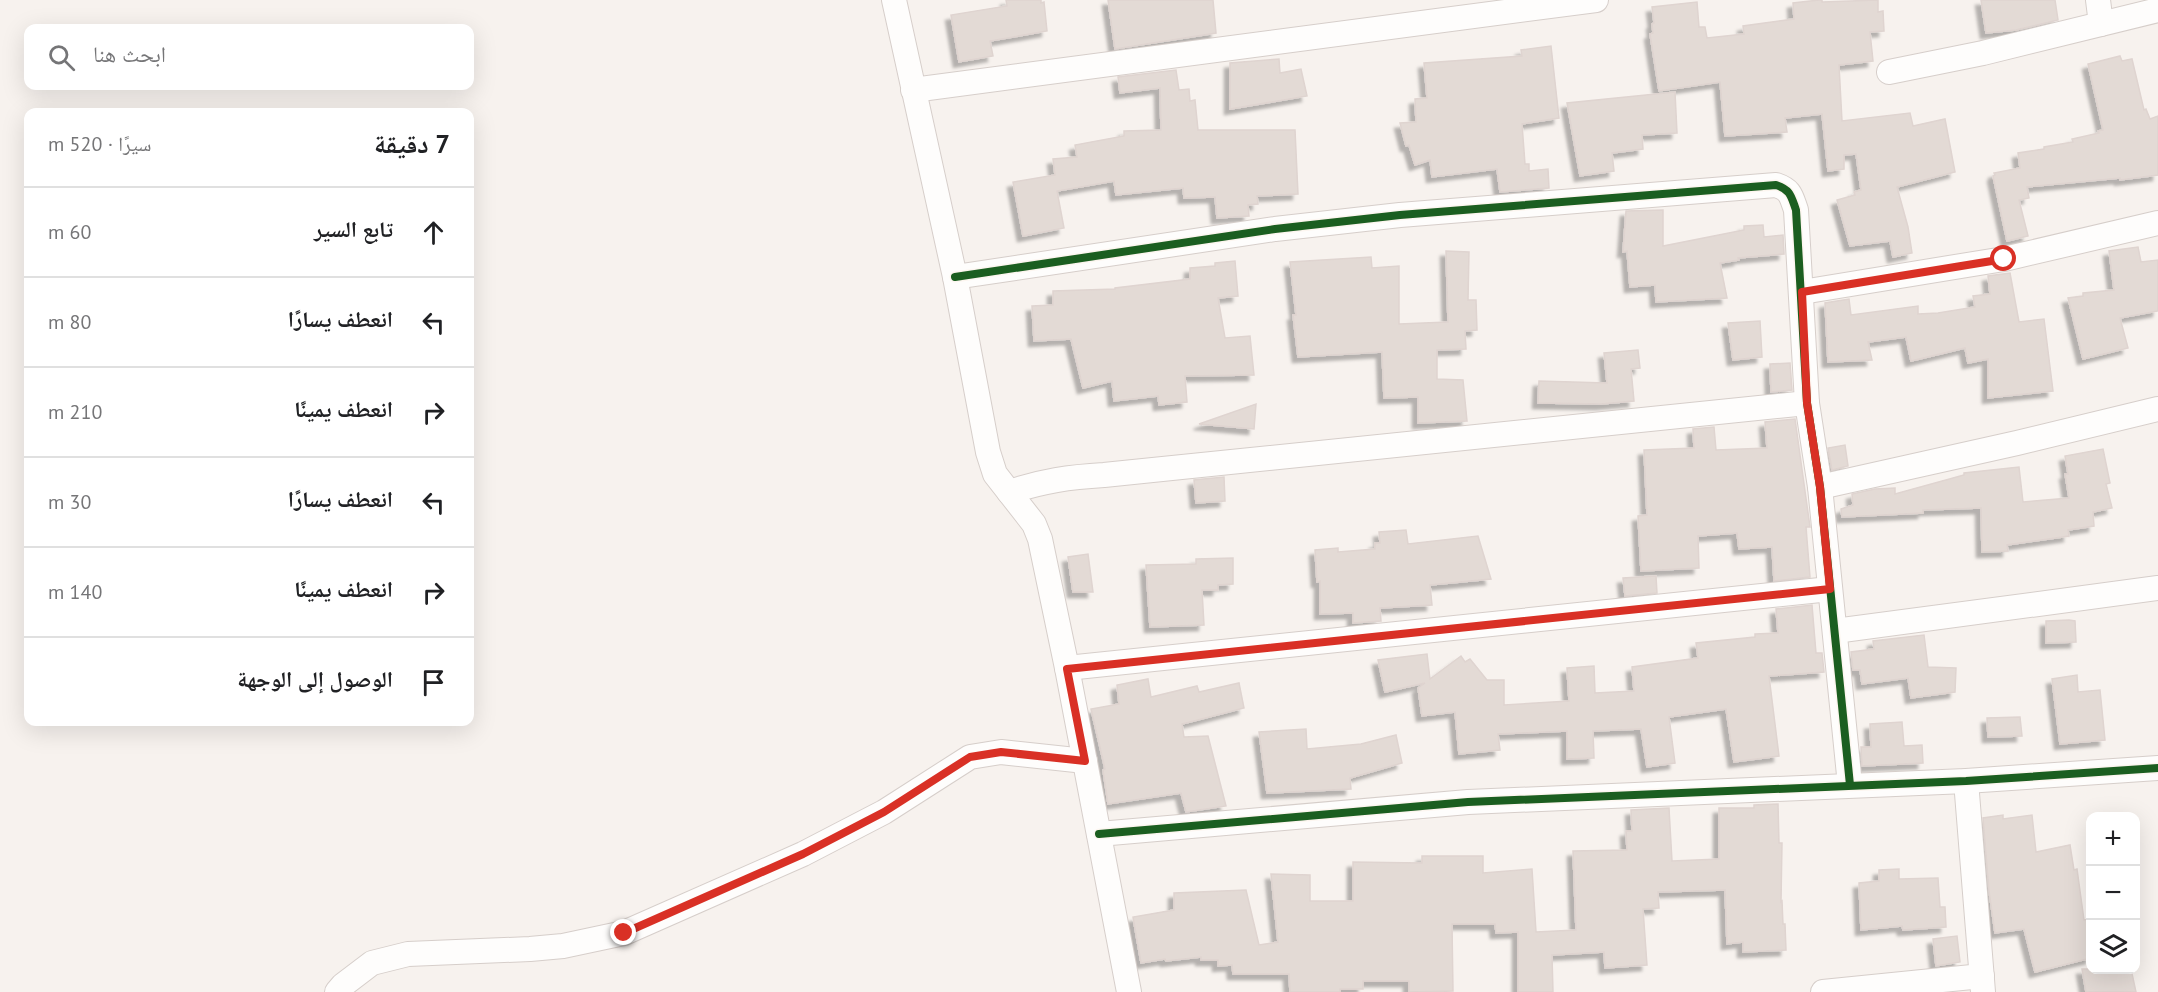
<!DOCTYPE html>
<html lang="ar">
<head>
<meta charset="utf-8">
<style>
	:root { --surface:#fff; --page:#f6f6f6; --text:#202124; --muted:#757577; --line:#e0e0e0 }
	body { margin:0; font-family:"PT Sans","Noto Naskh Arabic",sans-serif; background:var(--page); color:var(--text); direction:rtl }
	.controls { position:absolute; right:18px; bottom:18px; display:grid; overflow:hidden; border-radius:12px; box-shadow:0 6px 24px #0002 }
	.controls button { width:54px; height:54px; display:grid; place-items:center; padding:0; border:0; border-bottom:2px solid var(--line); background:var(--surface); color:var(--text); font:30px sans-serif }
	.stop { position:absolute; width:18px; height:18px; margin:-14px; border:4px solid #d93025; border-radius:50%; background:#fff }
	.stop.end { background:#d93025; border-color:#fff; box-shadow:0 2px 6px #0008 }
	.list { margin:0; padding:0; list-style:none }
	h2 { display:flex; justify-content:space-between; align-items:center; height:78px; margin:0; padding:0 24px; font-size:26px }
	h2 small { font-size:20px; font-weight:400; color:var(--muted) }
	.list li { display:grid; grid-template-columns:39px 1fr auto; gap:18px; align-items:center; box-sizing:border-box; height:90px; padding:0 24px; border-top:2px solid var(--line) }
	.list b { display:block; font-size:22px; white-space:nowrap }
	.list em { font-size:20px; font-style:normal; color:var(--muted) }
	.icon { flex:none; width:33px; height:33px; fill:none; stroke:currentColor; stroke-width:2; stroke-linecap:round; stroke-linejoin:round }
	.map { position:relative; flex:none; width:2158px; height:992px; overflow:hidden; direction:ltr }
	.search { position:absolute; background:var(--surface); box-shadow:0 6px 24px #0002; left:24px; top:24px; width:450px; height:66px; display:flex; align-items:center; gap:15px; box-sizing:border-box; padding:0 21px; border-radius:12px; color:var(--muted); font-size:22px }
	.panel { position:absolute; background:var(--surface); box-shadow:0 6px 24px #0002; left:24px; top:108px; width:450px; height:618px; border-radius:12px; direction:rtl }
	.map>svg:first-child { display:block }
	.building { fill:#e3dad5; stroke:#dfd4d0; stroke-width:1.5; filter:url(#shadow) }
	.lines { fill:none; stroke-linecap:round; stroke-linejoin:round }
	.street-casing { stroke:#d6ceca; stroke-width:26 }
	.street { stroke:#fefdfc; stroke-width:24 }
	.cycleway-casing { stroke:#fdf6f0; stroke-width:11 }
	.cycleway { stroke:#1b5e20; stroke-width:8 }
	.route { stroke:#d93025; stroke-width:8 }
</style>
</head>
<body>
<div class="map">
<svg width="2158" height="992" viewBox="0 0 2158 992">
	<defs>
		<filter id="shadow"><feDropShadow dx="-5.5" dy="5.5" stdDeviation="1.5" flood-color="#0004"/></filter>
	</defs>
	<rect width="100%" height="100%" fill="#f7f2ee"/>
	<g class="building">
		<path d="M1006,0h35v3l3,-1 3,29 -57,10 3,15 -34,6 -8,-47 56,-9z"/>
		<path d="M1108,0h105l3,33 -101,16z"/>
		<path d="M1819,0h3v2l56,-2v12l5,-1 1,20 -14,1 3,29 -34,4 3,56 68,-8 3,13 32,-7 10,53 -58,15 11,40 4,26 -19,4 -3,-16 -40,5 -13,-46 18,-5 -1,-3 7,-2 -5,-36 -12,1v14l-16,2 -6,-57 -37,4 2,14 -62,4 -5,-54 -61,9 -9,-57 3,-1 -1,-9 2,-1 -2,-16 45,-5 2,25h6l2,11 37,-4 -1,-8 51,-7 -1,-16z"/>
		<path d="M1981,0h74l3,20 -42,10 -30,3z"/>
		<path d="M1551,46l8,72 -37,6 3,40h4v7l19,-2 1,19 -49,4 -3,-23 -65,8 -2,-17 -15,5 -6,-20 -3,1 -6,-23 16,-1 -1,-23 12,-1 -3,-35 98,-7 -1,-6z"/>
		<path d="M2120,56l2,5 10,-2 12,51 2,-1 4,10 8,-3v59l-38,5v-2l-93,9 2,11 -10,2 9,36 -21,5 -14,-65 2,-1 -1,-2 26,-5 -2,-15 26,-4v-2l29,-5 -1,-3 27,-6 -1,-2 5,-1 -15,-66z"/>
		<path d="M1279,59l1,14 21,-4 6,27 -77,13v-46z"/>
		<path d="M1176,70l3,20 10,-1 1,12 5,-1 3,30h97l3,64 -41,2 1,8 -10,1 1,11 -32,2 -2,-21 -31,1 -1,-10 -67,7 -2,-14 -57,10 7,37 -41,8 -10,-54 42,-7 -2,-16 24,-2 -2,-12 49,-9v-5l37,-1 -1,-42 -40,5 -2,-16z"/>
		<path d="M1675,92l2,41 -35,2 1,14 -31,4 2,18 -34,5 -13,-73z"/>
		<path d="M1663,210v36l81,-16v-4l19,-1 1,12 19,-2 1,19 -46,4 1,2 -19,3 7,35 -71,4 -1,-17 -25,2 -3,-36 -4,1 3,-41z"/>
		<path d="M2138,247l3,15 17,-2v51l-38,7 8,30 -45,11 -15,-61 15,-2v-3l31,-3 -5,-39z"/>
		<path d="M1446,251l23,1 -1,48h8l1,30 -12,1 1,18 -29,1v29l26,1 4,41 -49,2v-26l-34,1 -2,-46 -84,5 -5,-42h3l-6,-53 81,-5 1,11 27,-2v58l49,-2z"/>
		<path d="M1235,261l3,35 -20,2 7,40 25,-2 4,39 -69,1 2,26 -28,3 -1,-9 -44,5 -2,-20 -29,7 -12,-49 -37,2 -2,-35 21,-1v-14l62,-2v-1l75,-9v-11l25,-2v-3z"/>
		<path d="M2010,273l9,49 25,-3 9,72 -65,7v-39l-20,4 -3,-15 -54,13 -5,-24 -38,5 4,18 -44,2 -3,-59 24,-4 2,16 67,-9v8l20,-1 37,-6 -2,-11 17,-2 -2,-18z"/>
		<path d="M1760,321l2,36 -29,3 -5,-37z"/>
		<path d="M1638,350l2,18 -9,1 3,32 -33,3 -63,-1 1,-22 68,2 -3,-30z"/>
		<path d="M1790,363l2,27 -21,2 -1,-28z"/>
		<path d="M1256,404l-2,25 -55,-5z"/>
		<path d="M1795,419l15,108h-4l4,50 -36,4 -2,-34 -33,2 -2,-16 -39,3 1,32 -58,3 -3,-55 9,-1 -3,-65 50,-2 -1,-19 21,-2 2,23 51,-2 -2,-26z"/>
		<path d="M1845,445l3,21 -16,4 -4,-22z"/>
		<path d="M2103,449l7,34 -4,1 6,24 -19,4 1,14 -26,4 1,6 -62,9 1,6 -26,1 -1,-44 -58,2v3l-81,4 -1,-8 12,-4 -1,-11 23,-5 20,-1v6l69,-19v-2l55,-6 4,35 46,-4 -4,-24h3l-3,-18z"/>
		<path d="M1224,477l1,24 -29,2 -2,-23z"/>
		<path d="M1406,530l2,14 70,-8 13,43 -61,6 2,20 -52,3 1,13 -28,2v-10l-33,1v-33l-3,1 -2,-32 23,-2v4l37,-3v-6h5l-1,-11z"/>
		<path d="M1088,554l5,38h-20l-5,-35z"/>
		<path d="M1233,558v26l-15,1v5h-16l2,35 -54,2 -4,-62 50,-1v-5z"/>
		<path d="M1656,576l1,17 -32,3 -2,-18z"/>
		<path d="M1812,605l4,48h6l2,19 -55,4 10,80 -45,6 -8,-53 -57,8 6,46 -28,4 -6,-38 -48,2 1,27 -27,1v-28l-69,3 2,16 -41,4 -4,-42 -33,4 -4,-28 7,-5 -40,9 -7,-32 49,-6 3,25 31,-23 4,6 5,-3 17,21h17v25l65,-4 -2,-33 27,-2 1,27 39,-2 -2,-24 66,-9 -2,-15 59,-6v-3l23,-1 -2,-24z"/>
		<path d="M2069,620l6,1 1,21 -30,1v-22z"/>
		<path d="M1924,635l4,32 28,1 -1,24 -44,6 -3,-20 -46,6 -2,-14h-7l-2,-18 23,-3 -1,-8z"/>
		<path d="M2077,675l1,17 22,-2 5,50 -45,4 -8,-65z"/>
		<path d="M1148,679l3,18 46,-11 2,6 40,-9 5,25 -62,16 2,13 24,-1 18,70 -40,6 -5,-19 -73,11 -5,-34 2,-1 -14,-60 28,-5 -2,-19z"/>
		<path d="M2020,717l2,19 -34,1 -1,-19z"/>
		<path d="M1902,722l2,24 18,-1 1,18 -61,3 -1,-19h10l-1,-23z"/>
		<path d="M1306,729l1,20 54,-5 35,-9 6,28 -52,15 1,11 -84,4 -8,-61z"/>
		<path d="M1778,804l1,39h3l-1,59 1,-1 1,23h2l1,26 -43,2v-10l-16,2 -2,-54 -67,2 1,16 -16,1 4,56 -42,3 -1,-16 -52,3 1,37h-35v-60l-22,1 -1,-9h-43l1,67 -44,1v-11h-46v8h-23v3h-50l-1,-18h-56l-1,-9 -14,1v-6h-17v-3l-35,4 -1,-2 -24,4 -8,-46 41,-7v-17l72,-3 13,55 19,-3 -7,-68 39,1v26h43v-39l69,1v-7h61v17l49,-4 4,63 40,-2 -3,-79 54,-1 -1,-19h6l-1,-21 38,-2 3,53 47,-2v-51h35v-3z"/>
		<path d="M2003,815v4l29,-4 4,37 34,-7 4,25 3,-1 7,51 7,-1v39l-56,14 -11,-43 -29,4 -6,-42 -6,-73z"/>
		<path d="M1899,869v10l39,-1 2,29h5l1,20 -43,3 -1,-4 -41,4 -2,-47 20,-2v-11z"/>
		<path d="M1957,936l3,26 -24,4 -3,-27z"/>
		<path d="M2082,969h49l5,23h-50z"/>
	</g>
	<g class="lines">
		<defs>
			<g id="street">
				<path d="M894,0l61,277 33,175 7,22 39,50 6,15 27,129 62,324"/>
				<path d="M2098,0l3,24"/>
				<path d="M1889,72l94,-19 175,-43"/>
				<path d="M913,90l683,-90"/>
				<path d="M955,277l320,-48 125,-14 376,-30c15,5 15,11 20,25l11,193 13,84 30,298"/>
				<path d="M1802,292l202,-33 154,-36"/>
				<path d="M1820,487l197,-44 141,-34"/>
				<path d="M1009,492c34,-11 60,-15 95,-17l703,-72"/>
				<path d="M1835,631l323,-43"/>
				<path d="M1067,668l763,-79"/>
				<path d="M1966,781l17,211"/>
				<path d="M1099,834l369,-32 498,-21 192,-13"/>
				<path d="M337,992l6,-7 29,-22 36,-9 122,-5 33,-3 61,-13 179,-79 81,-42 86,-55 31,-5 84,9"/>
				<path d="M1823,992l159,-16"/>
			</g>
		</defs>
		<use href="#street" class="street-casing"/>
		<use href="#street" class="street"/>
		<defs>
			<g id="cycleway">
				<path d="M955,277l320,-48 125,-14 376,-30c15,5 15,11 20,25l11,193 13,84 30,298"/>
				<path d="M1099,834l369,-32 498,-21 192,-13"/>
			</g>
		</defs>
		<use href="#cycleway" class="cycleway-casing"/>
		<use href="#cycleway" class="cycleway"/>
	</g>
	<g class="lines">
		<path class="route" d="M624,933l179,-79 81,-42 86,-55 31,-5 84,9 -18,-92 763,-80 -10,-102 -13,-84 -5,-111 202,-33"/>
	</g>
</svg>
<div class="controls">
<button>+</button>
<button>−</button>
<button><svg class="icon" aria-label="layers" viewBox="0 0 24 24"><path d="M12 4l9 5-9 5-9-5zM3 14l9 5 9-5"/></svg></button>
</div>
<div class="stop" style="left:2004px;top:259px"></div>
<div class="stop end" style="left:624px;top:933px"></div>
<div class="search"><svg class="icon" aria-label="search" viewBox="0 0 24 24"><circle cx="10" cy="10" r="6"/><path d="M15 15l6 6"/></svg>ابحث هنا</div>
<section class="panel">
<h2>7 دقيقة<small>سيرًا · 520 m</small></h2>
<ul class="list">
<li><svg class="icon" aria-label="ahead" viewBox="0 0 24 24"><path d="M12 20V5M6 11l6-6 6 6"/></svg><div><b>تابع السير</b></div><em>60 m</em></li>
<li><svg class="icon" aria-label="left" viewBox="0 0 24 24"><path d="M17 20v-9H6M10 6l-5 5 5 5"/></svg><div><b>انعطف يسارًا</b></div><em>80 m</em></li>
<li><svg class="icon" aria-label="right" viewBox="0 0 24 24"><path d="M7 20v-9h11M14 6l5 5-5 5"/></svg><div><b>انعطف يمينًا</b></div><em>210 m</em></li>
<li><svg class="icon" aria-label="left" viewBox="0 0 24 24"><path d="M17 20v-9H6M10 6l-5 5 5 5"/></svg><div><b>انعطف يسارًا</b></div><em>30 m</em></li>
<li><svg class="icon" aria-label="right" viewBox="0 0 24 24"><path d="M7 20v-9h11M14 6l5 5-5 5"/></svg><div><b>انعطف يمينًا</b></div><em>140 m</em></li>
<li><svg class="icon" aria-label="arrive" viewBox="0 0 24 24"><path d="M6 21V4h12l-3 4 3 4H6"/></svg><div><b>الوصول إلى الوجهة</b></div></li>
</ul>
</section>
</div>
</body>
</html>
